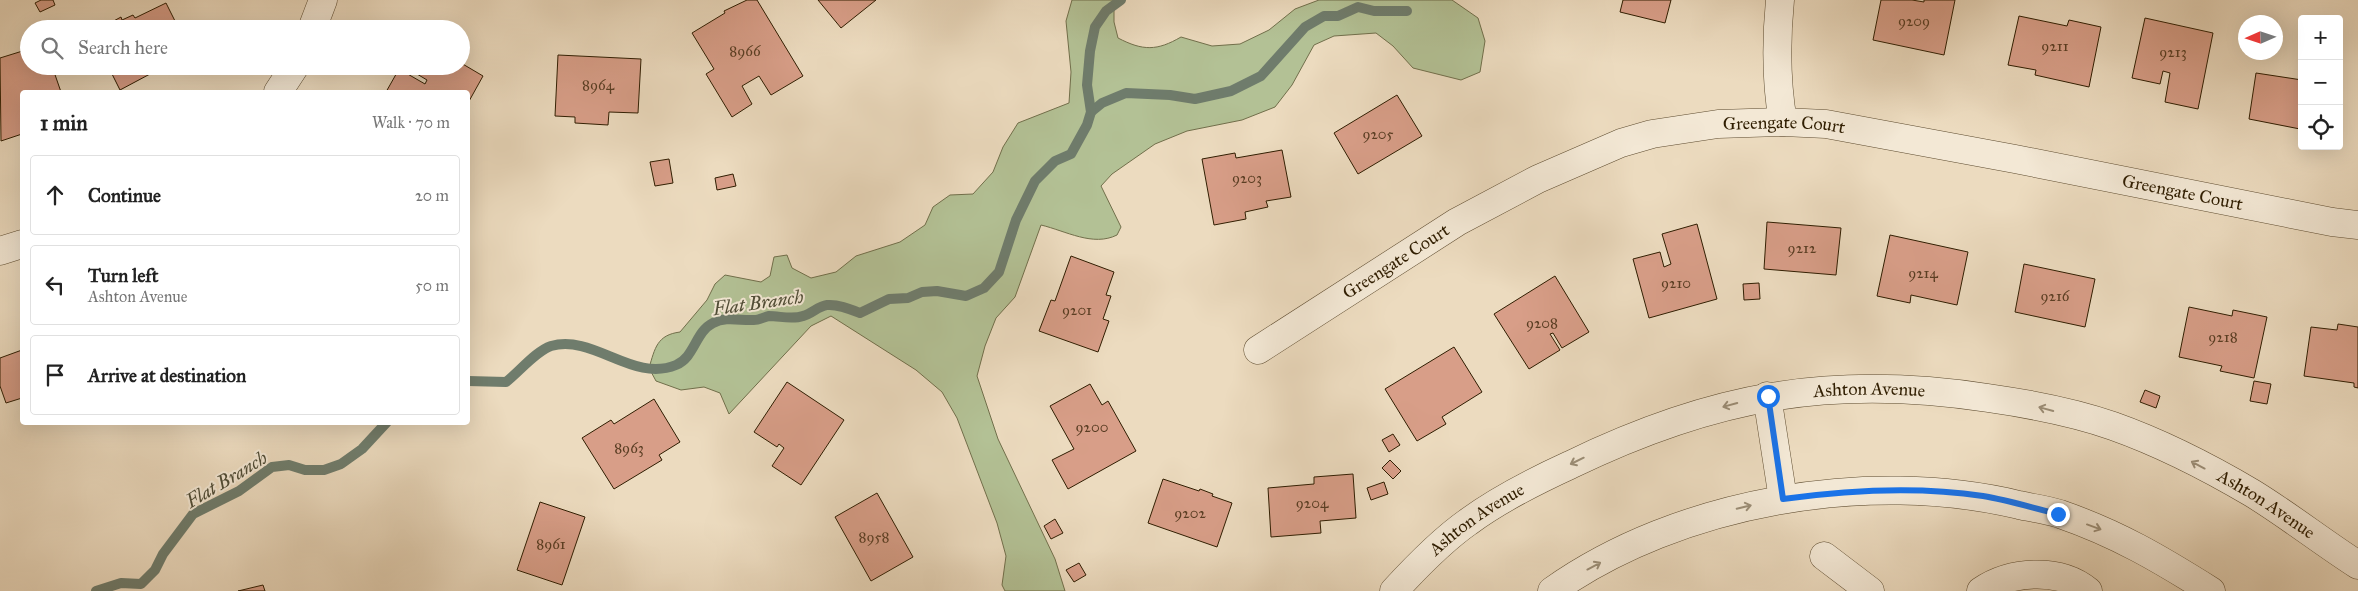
<!DOCTYPE html>
<html lang="en">
<head>
<meta charset="utf-8">
<style>
	:root { --surface:#fff; --page:#f6f6f6; --text:#222; --muted:#767676; --line:#e0e0e0 }
	body { margin:0; font-family:"IM FELL Great Primer",serif; background:var(--page); color:var(--text) }
	.controls { position:absolute; right:15px; top:15px; display:grid; overflow:hidden; border-radius:5px; box-shadow:0 5px 20px #0002 }
	.controls button { width:45px; height:45px; display:grid; place-items:center; padding:0; border:0; border-bottom:1px solid var(--line); background:var(--surface); color:var(--text); font:25px sans-serif }
	.compass { position:absolute; left:2238px; top:15px; width:45px; height:45px; border-radius:50%; background:var(--surface); box-shadow:0 5px 20px #0002; rotate:267deg }
	.stop { position:absolute; width:15px; height:15px; margin:-11px; border:4px solid #1a73e8; border-radius:50%; background:#fff }
	.stop.end { background:#1a73e8; border-color:#fff; box-shadow:0 1px 5px #0008 }
	.list { margin:0; padding:0; list-style:none }
	h2 { display:flex; justify-content:space-between; align-items:center; height:65px; margin:0; padding:0 20px; font-size:21px }
	h2 small { font-size:16px; font-weight:400; color:var(--muted) }
	.list li { display:grid; grid-template-columns:32px 1fr auto; gap:15px; align-items:center; box-sizing:border-box; height:80px; margin:0 10px 10px; padding:0 10px; border:1px solid var(--line); border-radius:5px }
	.list b { display:block; font-size:19px; white-space:nowrap }
	.list p { margin:0; font-size:16px; white-space:nowrap; color:var(--muted) }
	.list em { font-size:16px; font-style:normal; color:var(--muted) }
	.icon { flex:none; width:28px; height:28px; fill:none; stroke:currentColor; stroke-width:2; stroke-linecap:round; stroke-linejoin:round }
	.map { position:relative; flex:none; width:2358px; height:591px; overflow:hidden }
	.search { position:absolute; background:var(--surface); box-shadow:0 5px 20px #0002; left:20px; top:20px; width:450px; height:55px; display:flex; align-items:center; gap:12px; box-sizing:border-box; padding:0 18px; border-radius:28px; color:var(--muted); font-size:19px }
	.panel { position:absolute; background:var(--surface); box-shadow:0 5px 20px #0002; left:20px; top:90px; width:450px; height:335px; border-radius:5px }
	.map>svg:first-child { display:block }
	.green { fill:#b3c195; stroke:#716f4b }
	.lines { fill:none; stroke-linecap:round; stroke-linejoin:round }
	.stream { stroke:#6f7c6c; stroke-width:10 }
	.building { fill:#d89e88; stroke:#2f1d01 }
	.minor-casing { stroke:#5e4c30; stroke-width:29 }
	.minor { stroke:#f3e8d5; stroke-width:28 }
	.oneway { stroke:#9b8d76 }
	.route { stroke:#1a73e8; stroke-width:6 }
	.labels { text-anchor:middle; stroke-width:4; stroke-linejoin:round; paint-order:stroke }
	.number-label { font-size:15px; fill:#593d23 }
	.street-label { font-size:18px; fill:#2f1d01; stroke:#f3e8d5 }
	.water-label { font-size:19px; font-style:italic; fill:#4f4c36; stroke:#f3e8d5 }
</style>
</head>
<body>
<div class="map">
<svg width="2358" height="591" viewBox="0 0 2358 591">
	<rect width="100%" height="100%" fill="#ecdbbf"/>
	<filter id="stains"><feTurbulence type="fractalNoise" baseFrequency=".004" numOctaves="4"/><feColorMatrix values="0 0 0 0 .2 0 0 0 0 .09 0 0 0 0 .02 0 0 0 .5 -.17"/></filter>
	<radialGradient id="worn" r=".72"><stop offset=".6" stop-color="#630" stop-opacity="0"/><stop offset="1" stop-color="#630" stop-opacity=".3"/></radialGradient>
	<path class="green" d="M1072,0h42v22l4,16c25,13 39,13 63,-1l31,9 28,-2 29,-14 26,-21 24,-9h133l26,18 7,23 -5,31 -19,8 -48,-12 -20,-22 -17,-13 -42,3 -20,9 -22,40 -17,22 -33,13 -55,11 -32,13 -43,30 -11,12 20,41 -4,8c-24,12 -51,-4 -76,-10l-26,72 -19,21 -11,28 -8,30 21,63 57,120 10,32h-60l-3,-6 4,-29 -9,-33 -40,-105 -15,-26 -26,-22 -85,-54 -20,10 -82,88 -9,-21 -16,-6 -23,3 -25,-9 -7,-13c6,-20 8,-33 31,-36l27,-32 8,-16 10,-9 36,7 9,-6 4,-19 13,-2 5,13 19,10 25,-6 20,-16 44,-14 25,-17 8,-18 17,-12 23,-1 20,-22 10,-25 15,-24 51,-20 2,-31 -5,-51z"/>
	<g class="lines">
		<g class="stream">
			<path d="M1091,112l11,-9 24,-10 44,2 25,4 36,-8 30,-15 44,-49 19,-11h14l20,-9 16,4h33"/>
			<path d="M468,381l38,1c13,-10 30,-31 45,-36 43,-12 82,37 125,19 19,-8 19,-33 37,-42 13,-7 28,-2 41,-3 5,0 10,-3 15,-4 11,0 23,4 34,0 9,-2 15,-10 24,-11 11,-1 23,4 33,8l29,-14 19,-1 14,-6 15,-1 29,5 18,-8 15,-16 17,-52 19,-39 20,-20 16,-7 16,-29 4,-13 -4,-27 3,-34 5,-24 11,-16 15,-11"/>
			<path d="M96,591l25,-8 20,1 14,-14 8,-16 30,-40 46,-23 33,-24 17,-2 16,5h19l17,-6 21,-15 25,-27"/>
		</g>
	</g>
	<g class="building">
		<path d="M41,0h12l2,5 -15,7 -5,-9z"/>
		<path d="M747,0h10l46,76 -32,19 -12,-19 -17,10 10,18 -20,13 -26,-43 8,-5 -22,-36 33,-20 -1,-2z"/>
		<path d="M818,0h58l-35,28z"/>
		<path d="M1623,0h48l-6,23 -45,-11z"/>
		<path d="M1881,0h31l12,2v-2h31l-11,55 -71,-15z"/>
		<path d="M166,3l13,26h-80l22,-12 1,3 11,-5 2,3z"/>
		<path d="M2019,16l48,10 2,-6 32,7 -12,60 -54,-12 1,-5 -28,-5z"/>
		<path d="M2145,18l68,15 -15,76 -33,-7 5,-29 -7,-2 -3,13 -28,-6z"/>
		<path d="M29,49v17h23l9,26h-39v42l-21,7 -1,-83z"/>
		<path d="M558,55l83,4 -3,54 -29,-1 -1,13 -33,-2v-6l-20,-1z"/>
		<path d="M461,63l22,13 -15,27v-11h-82l13,-23 26,15 2,-4 -10,-6 4,-8h40z"/>
		<path d="M108,66h38l4,8 -30,16z"/>
		<path d="M2256,73l46,7v47l-3,-1 1,3 -51,-10z"/>
		<path d="M1397,95l25,41 -64,38 -24,-41z"/>
		<path d="M1282,150l9,47 -25,4 2,6 -23,5 1,7 -32,6 -12,-66 33,-6 1,5z"/>
		<path d="M669,159l4,24 -18,3 -5,-24z"/>
		<path d="M733,174l3,12 -19,4 -2,-12z"/>
		<path d="M1767,222l74,6 -5,47 -72,-6z"/>
		<path d="M1697,224l20,75 -68,19 -16,-59 27,-7 4,15 7,-3 -9,-30z"/>
		<path d="M1890,235l78,17 -11,53 -46,-10 -1,8 -33,-7z"/>
		<path d="M1071,256l43,16 -8,23 5,1 -8,23 6,2 -11,31 -59,-21 12,-31 4,1z"/>
		<path d="M2024,264l71,15 -10,48 -70,-15z"/>
		<path d="M1555,276l34,56 -27,16 -9,-15 -3,1 10,16 -31,19 -35,-55z"/>
		<path d="M1759,283l1,16 -16,1 -1,-16z"/>
		<path d="M2189,307l43,9 1,-6 34,7 -13,61 -34,-7 2,-5 -43,-9z"/>
		<path d="M2338,324l20,3v61l-4,-1v-4l-50,-7 7,-49 26,3z"/>
		<path d="M1454,347l28,45 -40,25 4,7 -29,17 -32,-52z"/>
		<path d="M22,350v48l-16,5 -6,-17v-28z"/>
		<path d="M2254,381l17,3 -4,20 -17,-3z"/>
		<path d="M787,382l57,38 -43,65 -29,-19 12,-18 -5,-4 -2,3 -23,-15z"/>
		<path d="M1090,384l12,21 6,-4 28,50 -68,38 -16,-29 22,-11 -24,-43z"/>
		<path d="M2145,390l15,6 -4,12 -16,-6z"/>
		<path d="M654,399l26,43 -21,13 3,5 -48,29 -32,-51 29,-18 3,4z"/>
		<path d="M1393,434l7,11 -11,7 -7,-12z"/>
		<path d="M1390,460l11,11 -8,8 -11,-11z"/>
		<path d="M1353,474l3,44 -36,3 1,12 -50,4 -3,-49 46,-4v-7z"/>
		<path d="M1163,479l36,12 1,-2 13,5 -1,2 20,7 -15,44 -69,-24z"/>
		<path d="M1384,482l4,12 -17,6 -4,-12z"/>
		<path d="M877,493l36,64 -42,24 -36,-64z"/>
		<path d="M540,502l45,15 -23,68 -45,-15z"/>
		<path d="M1055,519l8,14 -12,6 -7,-13z"/>
		<path d="M1079,563l7,12 -12,7 -8,-12z"/>
		<path d="M263,585l2,6h-27z"/>
	</g>
	<g class="lines">
		<defs>
			<g id="minor">
				<path d="M1780,0c-4,41 -4,82 3,122"/>
				<path d="M312,29l11,-29"/>
				<path d="M278,92l17,-26"/>
				<path d="M0,251l22,-7"/>
				<path id="s1" d="M1258,350l199,-128 81,-43 83,-36 31,-9 66,-10 65,-2 43,2 189,35 317,63 26,3"/>
				<path d="M1767,396l16,103"/>
				<path d="M1824,556l46,35"/>
				<path id="s2" d="M1394,591c22,-24 47,-50 74,-69 31,-23 67,-41 102,-57 142,-69 261,-91 418,-67 42,6 85,14 125,28 48,17 95,41 139,67 36,22 70,49 106,72"/>
				<path d="M1552,591c127,-90 317,-122 467,-86 14,3 28,5 41,9 58,20 100,45 151,77"/>
				<path d="M1981,591c29,-20 78,-24 107,0"/>
			</g>
		</defs>
		<use href="#minor" class="minor-casing"/>
		<use href="#minor" class="minor"/>
	</g>
	<defs><path id="oneway-shaft" d="M-6 0H5M1.5-3L5.5 0L1.5 3" fill="none" stroke-width="1.6" stroke-linecap="round" stroke-linejoin="round" transform="scale(1.25)"/></defs>
	<g class="oneway">
		<use href="#oneway-shaft" transform="translate(1730 405) rotate(165)"/>
		<use href="#oneway-shaft" transform="translate(2046 409) rotate(-165)"/>
		<use href="#oneway-shaft" transform="translate(1577 461) rotate(154)"/>
		<use href="#oneway-shaft" transform="translate(2198 465) rotate(-152)"/>
		<use href="#oneway-shaft" transform="translate(1744 507) rotate(-14)"/>
		<use href="#oneway-shaft" transform="translate(2094 527) rotate(20)"/>
		<use href="#oneway-shaft" transform="translate(1594 566) rotate(-28)"/>
	</g>
	<g class="lines">
		<path class="route" d="M1768,396l15,103c65,-9 134,-13 200,-3 25,4 50,12 75,18"/>
	</g>
	<g class="labels">
		<g class="number-label">
			<text x="1914" y="26">9209</text>
			<text x="2055" y="51">9211</text>
			<text x="745" y="56">8966</text>
			<text x="2173" y="57">9213</text>
			<text x="598" y="90">8964</text>
			<text x="1378" y="139">9205</text>
			<text x="1247" y="183">9203</text>
			<text x="1802" y="253">9212</text>
			<text x="1923" y="278">9214</text>
			<text x="1676" y="288">9210</text>
			<text x="2055" y="301">9216</text>
			<text x="1077" y="315">9201</text>
			<text x="1542" y="328">9208</text>
			<text x="2223" y="342">9218</text>
			<text x="1092" y="432">9200</text>
			<text x="629" y="453">8963</text>
			<text x="1312" y="508">9204</text>
			<text x="1190" y="518">9202</text>
			<text x="874" y="542">8958</text>
			<text x="551" y="549">8961</text>
		</g>
		<g class="street-label">
			<text dy="6" stroke="none"><textPath href="#s1" startOffset="584">Greengate Court</textPath></text>
			<text dy="6" stroke="none"><textPath href="#s1" startOffset="989">Greengate Court</textPath></text>
			<text dy="6" stroke="none"><textPath href="#s1" startOffset="164">Greengate Court</textPath></text>
			<text dy="6" stroke="none"><textPath href="#s2" startOffset="530">Ashton Avenue</textPath></text>
			<text dy="6" stroke="none"><textPath href="#s2" startOffset="950">Ashton Avenue</textPath></text>
			<text dy="6" stroke="none"><textPath href="#s2" startOffset="110">Ashton Avenue</textPath></text>
		</g>
		<g class="water-label">
			<text transform="translate(758 302) rotate(-8)" y="7">Flat Branch</text>
			<text transform="translate(226 479) rotate(-31)" y="7">Flat Branch</text>
		</g>
	</g>
	<rect width="100%" height="100%" filter="url(#stains)"/>
	<rect width="100%" height="100%" fill="url(#worn)"/>
</svg>
<div class="controls">
<button>+</button>
<button>−</button>
<button><svg class="icon" aria-label="locate" viewBox="0 0 24 24"><circle cx="12" cy="12" r="6"/><path d="M12 2v4M12 18v4M2 12h4M18 12h4"/></svg></button>
</div>
<svg class="compass" viewBox="-18 -18 36 36"><path d="M0-13l5 13h-10z" fill="#e53935"/><path d="M0 13l5-13h-10z" fill="#767676"/></svg>
<div class="stop" style="left:1768px;top:396px"></div>
<div class="stop end" style="left:2058px;top:514px"></div>
<div class="search"><svg class="icon" aria-label="search" viewBox="0 0 24 24"><circle cx="10" cy="10" r="6"/><path d="M15 15l6 6"/></svg>Search here</div>
<section class="panel">
<h2>1 min<small>Walk · 70 m</small></h2>
<ul class="list">
<li><svg class="icon" aria-label="ahead" viewBox="0 0 24 24"><path d="M12 20V5M6 11l6-6 6 6"/></svg><div><b>Continue</b></div><em>20 m</em></li>
<li><svg class="icon" aria-label="left" viewBox="0 0 24 24"><path d="M17 20v-9H6M10 6l-5 5 5 5"/></svg><div><b>Turn left</b><p>Ashton Avenue</p></div><em>50 m</em></li>
<li><svg class="icon" aria-label="arrive" viewBox="0 0 24 24"><path d="M6 21V4h12l-3 4 3 4H6"/></svg><div><b>Arrive at destination</b></div></li>
</ul>
</section>
</div>
</body>
</html>
